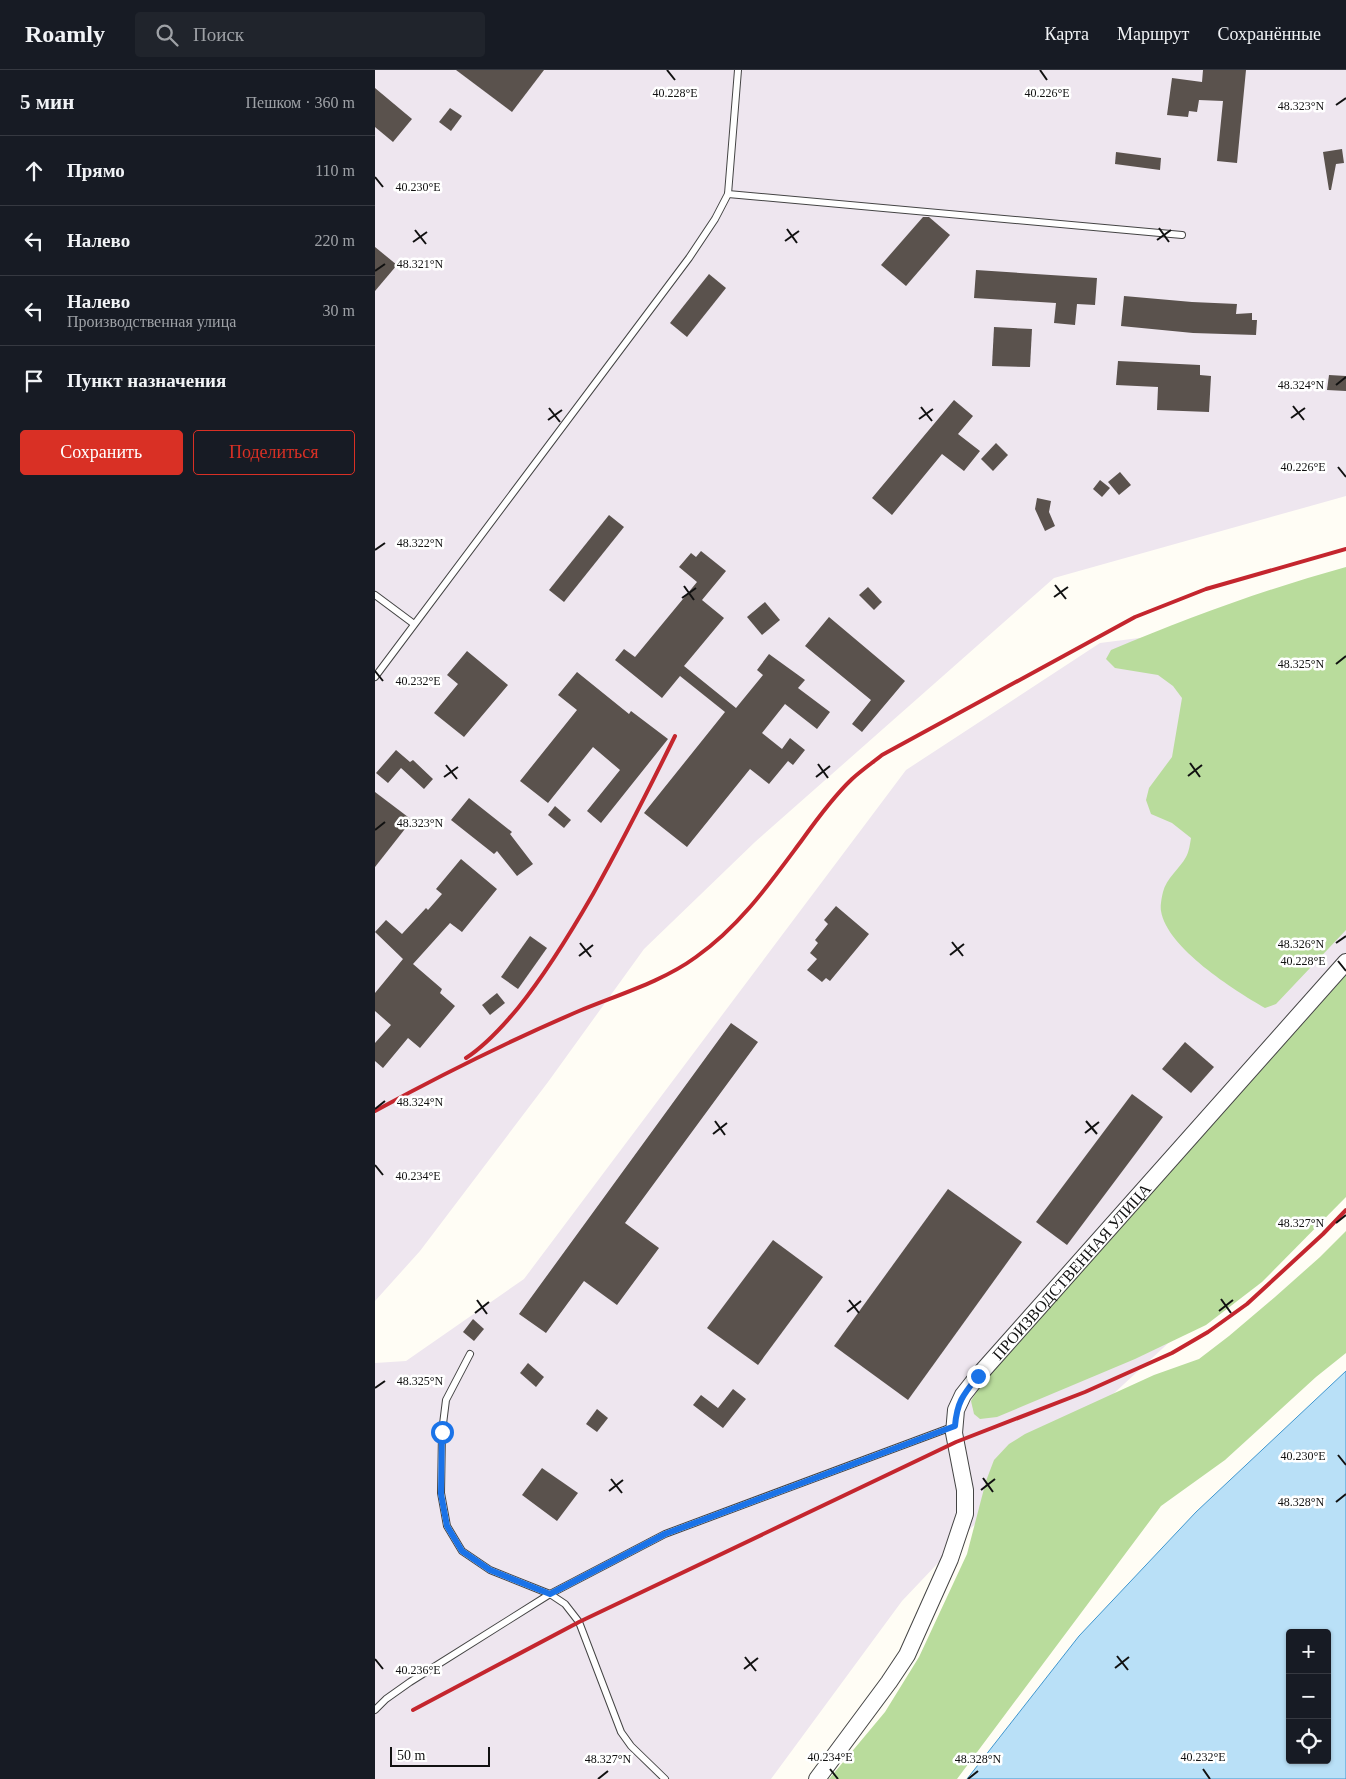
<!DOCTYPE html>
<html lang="ru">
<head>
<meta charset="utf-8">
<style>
	:root { --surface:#171b24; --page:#20242c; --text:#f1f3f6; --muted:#9ea1a6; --line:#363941; --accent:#d93025 }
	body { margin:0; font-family:"Times New Roman",serif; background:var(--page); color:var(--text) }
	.controls { position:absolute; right:15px; bottom:15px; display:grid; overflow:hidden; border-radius:5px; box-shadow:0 1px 4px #0004 }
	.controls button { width:45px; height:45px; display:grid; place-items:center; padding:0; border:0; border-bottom:1px solid var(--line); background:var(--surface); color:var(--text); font:25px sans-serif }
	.scale { position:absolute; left:15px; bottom:12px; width:100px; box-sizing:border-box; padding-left:5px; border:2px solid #111; border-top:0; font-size:14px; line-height:18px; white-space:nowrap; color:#111; -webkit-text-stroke:4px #fff; paint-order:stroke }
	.stop { position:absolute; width:15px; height:15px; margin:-11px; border:4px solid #1a73e8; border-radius:50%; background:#fff }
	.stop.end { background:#1a73e8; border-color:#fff; box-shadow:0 1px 5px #0008 }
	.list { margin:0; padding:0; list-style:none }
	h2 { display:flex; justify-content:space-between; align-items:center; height:65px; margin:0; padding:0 20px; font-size:21px }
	h2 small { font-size:16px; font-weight:400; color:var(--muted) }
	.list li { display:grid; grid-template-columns:32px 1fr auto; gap:15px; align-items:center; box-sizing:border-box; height:70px; padding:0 20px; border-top:1px solid var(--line) }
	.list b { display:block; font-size:19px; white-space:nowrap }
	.list p { margin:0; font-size:16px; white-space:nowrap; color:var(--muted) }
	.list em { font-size:16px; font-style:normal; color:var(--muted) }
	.actions { display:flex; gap:10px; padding:15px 20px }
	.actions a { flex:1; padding:11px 0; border:1px solid var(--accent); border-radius:5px; text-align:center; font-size:18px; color:var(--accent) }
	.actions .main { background:var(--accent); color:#fff }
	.icon { flex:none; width:28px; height:28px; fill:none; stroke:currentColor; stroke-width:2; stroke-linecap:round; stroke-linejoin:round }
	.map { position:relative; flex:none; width:971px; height:1709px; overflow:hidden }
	header { display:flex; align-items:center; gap:30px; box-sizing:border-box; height:70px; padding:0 25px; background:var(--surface); border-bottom:1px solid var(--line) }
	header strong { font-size:24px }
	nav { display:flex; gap:28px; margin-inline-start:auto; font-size:18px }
	.search { width:350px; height:45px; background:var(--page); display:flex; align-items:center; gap:12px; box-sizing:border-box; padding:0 18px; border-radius:5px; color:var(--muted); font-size:19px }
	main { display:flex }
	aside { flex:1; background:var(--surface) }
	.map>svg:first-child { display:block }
	.industrial { fill:#eee6ef }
	.forest { fill:#b9dc9c }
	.water { fill:#b9e0f7; stroke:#3f96cf; fill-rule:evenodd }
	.building { fill:#5a524d }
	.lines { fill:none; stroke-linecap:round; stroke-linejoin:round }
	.service-casing { stroke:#444; stroke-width:8 }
	.tertiary-casing { stroke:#444; stroke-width:18 }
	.service { stroke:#fff; stroke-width:6 }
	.tertiary { stroke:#fff; stroke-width:16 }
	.rail { stroke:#c4262e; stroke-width:4 }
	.route { stroke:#1a73e8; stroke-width:6 }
	.ticks { fill:none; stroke:#111; stroke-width:2 }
	.labels { text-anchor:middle; stroke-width:5; stroke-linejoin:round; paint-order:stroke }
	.street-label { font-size:16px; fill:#111; stroke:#fff }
	.ticks-label { font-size:12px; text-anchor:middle; fill:#111; stroke:#fff; stroke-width:5; stroke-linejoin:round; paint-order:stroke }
</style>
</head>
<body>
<header>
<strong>Roamly</strong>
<div class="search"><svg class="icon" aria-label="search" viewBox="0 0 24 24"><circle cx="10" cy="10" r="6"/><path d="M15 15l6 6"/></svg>Поиск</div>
<nav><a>Карта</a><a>Маршрут</a><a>Сохранённые</a></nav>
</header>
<main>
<aside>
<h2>5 мин<small>Пешком · 360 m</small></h2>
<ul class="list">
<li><svg class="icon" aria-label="ahead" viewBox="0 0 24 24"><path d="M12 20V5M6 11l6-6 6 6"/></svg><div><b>Прямо</b></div><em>110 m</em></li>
<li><svg class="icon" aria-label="left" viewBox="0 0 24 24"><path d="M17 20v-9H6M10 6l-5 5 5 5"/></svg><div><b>Налево</b></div><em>220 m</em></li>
<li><svg class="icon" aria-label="left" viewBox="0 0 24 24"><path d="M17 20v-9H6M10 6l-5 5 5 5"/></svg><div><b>Налево</b><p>Производственная улица</p></div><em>30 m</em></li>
<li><svg class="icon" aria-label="arrive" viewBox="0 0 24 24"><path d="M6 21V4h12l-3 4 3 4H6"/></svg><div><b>Пункт назначения</b></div></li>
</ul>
<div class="actions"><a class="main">Сохранить</a><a>Поделиться</a></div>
</aside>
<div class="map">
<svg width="971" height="1709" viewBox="0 0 971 1709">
	<rect width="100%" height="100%" fill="#fffdf5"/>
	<g class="industrial">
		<path d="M0,0h971v426l-292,82 -299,264 -111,107 -96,133 -128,169 -45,50z"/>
		<path d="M971,532v573l-157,149 -195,180 -92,97 -131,178h-396v-416l31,-2 118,-82 382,-509 194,-127 164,-21z"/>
	</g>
	<g class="forest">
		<path d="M971,497v363l-70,74 -11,4c-31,-18 -98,-60 -104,-97 -1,-5 1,-15 2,-19 3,-13 17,-24 23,-35 3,-5 4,-13 5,-19l-19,-15 -21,-9 -5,-14 3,-12 23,-31 10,-59 -9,-12 -15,-11 -43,-7 -9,-9 5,-9c76,-32 155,-61 235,-83z"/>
		<path d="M971,905v222l-84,85 -56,43 -71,34 -138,58 -17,2 -6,-5 -3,-13 10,-17z"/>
		<path d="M971,1161v122l-30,24 -91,83 -64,46 -204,273h-128l56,-67 34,-55 48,-103 19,-73 8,-21 15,-16 16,-10 129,-59 45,-16 30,-23 46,-39 45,-40z"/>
	</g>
	<path class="water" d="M971,1301v408h-379l112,-143 117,-124zM915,1563h37v127h-37z"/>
	<g class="building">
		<path d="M81,0h88l-32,42z"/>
		<path d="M828,0h43l-9,93 -20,-2 6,-60 -24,-1 -2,12 -8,-1 -1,6 -21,-2 5,-37 30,4z"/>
		<path d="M0,18l37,31 -19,23 -18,-15z"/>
		<path d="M75,38l12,8 -11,15 -12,-9z"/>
		<path d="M967,79l2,14 -8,1 -5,26h-2l-6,-38z"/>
		<path d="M741,82l45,6 -1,12 -45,-6z"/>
		<path d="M548,147h6l21,18 -44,51 -25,-21z"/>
		<path d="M0,177l22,18 -22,26z"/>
		<path d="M601,200l121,8 -2,27 -18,-1 -2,21 -21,-2 2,-20 -82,-5z"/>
		<path d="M334,204l17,14 -39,49 -17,-14z"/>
		<path d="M749,226l68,6 45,2 -1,10 16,-1v7h5l-1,15 -63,-2 -72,-7z"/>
		<path d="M619,257l38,2 -2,38 -38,-1z"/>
		<path d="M743,291l82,4v10l11,1 -2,36 -52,-2 1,-23 -42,-2z"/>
		<path d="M954,305l17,1v15l-19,-1z"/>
		<path d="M579,330l19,16 -15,18 22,17 -16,20 -22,-17 -50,61 -20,-17z"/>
		<path d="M621,373l12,12 -15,16 -12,-12z"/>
		<path d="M745,402l11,13 -12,10 -11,-13z"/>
		<path d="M725,410l10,8 -8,9 -9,-8z"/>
		<path d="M662,428l14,3 -2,11 6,14 -10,5 -10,-22z"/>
		<path d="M234,445l15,12 -60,75 -15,-12z"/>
		<path d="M326,481l25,20 -24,29 22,18 -40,48 52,42 27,-33 -6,-5 12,-16 36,26 -7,8 32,24 -13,17 -32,-25 -23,29 20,16 8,-11 15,12 -12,15 -5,-4 -19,23 -19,-15 -63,78 -43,-34 81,-101 -45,-36 -18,22 -47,-38 9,-11 11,8 62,-75 -18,-15 12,-14 5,4z"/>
		<path d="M493,517l14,15 -8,8 -15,-15z"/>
		<path d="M390,532l15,18 -18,15 -15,-18z"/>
		<path d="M454,547l76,64 -43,51 -10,-8 19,-24 -66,-54z"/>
		<path d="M92,581l41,34 -44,52 -30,-24 24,-29 -11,-9z"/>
		<path d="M202,602l52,42 2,-3 37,28 -67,84 -14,-12 33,-41 -27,-23 -45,56 -28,-22 57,-71 -19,-15z"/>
		<path d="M21,680l14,12 3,-2 20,19 -9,10 -23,-21 -13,15 -12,-10z"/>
		<path d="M0,722l37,28 -37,47z"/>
		<path d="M94,728l43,34 -2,2 23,30 -16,12 -20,-25 -3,3 -43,-34z"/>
		<path d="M180,736l16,14 -7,8 -16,-13z"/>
		<path d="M86,789l36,30 -35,43 -12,-9 -37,41 29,25 -2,4 15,13 -35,42 -12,-10 -25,30 -8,-7v-18l16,-18 -16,-14v-18l28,-34 -28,-27 11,-12 16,14 24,-26 2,2 14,-16 -6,-5z"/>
		<path d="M461,836l33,28 -39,47 -4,-3 -4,4 -15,-12 10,-11 -7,-6 8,-10 -3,-3 13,-16 -4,-4z"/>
		<path d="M155,866l17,12 -29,41 -17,-12z"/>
		<path d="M122,923l8,10 -15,12 -8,-10z"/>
		<path d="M356,953l27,19 -133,181 34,25 -42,57 -33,-24 -38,52 -27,-19z"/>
		<path d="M810,972l29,25 -23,26 -29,-24z"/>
		<path d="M757,1024l31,23 -96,128 -31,-23z"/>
		<path d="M573,1119l74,53 -114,158 -74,-54z"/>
		<path d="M398,1170l50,37 -65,88 -51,-37z"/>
		<path d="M98,1249l11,10 -10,12 -11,-9z"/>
		<path d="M153,1293l16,14 -8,10 -16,-14z"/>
		<path d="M358,1319l13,10 -23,29 -30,-23 8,-10 17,13z"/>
		<path d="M222,1339l11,9 -11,14 -11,-8z"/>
		<path d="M167,1398l36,25 -21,28 -35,-26z"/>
	</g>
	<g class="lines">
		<defs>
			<g id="service">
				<path d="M353,124l454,41"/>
				<path d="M0,525l39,29"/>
				<path d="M0,607l314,-419 26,-39 13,-25 10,-124"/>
				<path d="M95,1284l-24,46 -4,32 -1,61 6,33 15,25 28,19 60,24 15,10 14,18 42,110 10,14 34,33"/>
				<path d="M0,1640l11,-11 24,-17 140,-88 115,-60 287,-107"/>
			</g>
			<g id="tertiary">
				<path id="s1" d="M442,1709l72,-97 18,-27 43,-96 15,-45v-24l-11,-57 2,-23 7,-15 15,-19 368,-414"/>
			</g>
		</defs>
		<use href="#service" class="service-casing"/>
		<use href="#tertiary" class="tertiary-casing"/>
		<use href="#service" class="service"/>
		<use href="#tertiary" class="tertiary"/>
		<g class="rail">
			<path d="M91,988c20,-13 37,-32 52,-50 29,-36 52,-74 75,-114 29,-52 56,-105 82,-158"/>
			<path d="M0,1041c66,-36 134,-70 204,-100 38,-16 83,-29 117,-54 44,-31 74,-74 106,-117 15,-21 31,-43 50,-61 10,-9 20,-16 30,-24l253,-138 71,-28 140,-40"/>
			<path d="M38,1640l166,-88 377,-180 129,-50 87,-39 36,-21 39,-28 76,-70 23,-24"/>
		</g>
	</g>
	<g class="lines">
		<path class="route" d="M67,1362l-1,62 6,32 15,25 28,19 60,24 115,-60 290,-108c2,-24 8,-31 23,-50"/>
	</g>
	<path class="ticks" d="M292,0l8,10M665,0l7,10M961,35l10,-7M0,107l8,10M784,158l10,14M412,159l10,14M40,160l11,14M782,170l14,-10M410,171l14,-10M38,172l14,-10M0,201l10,-7M961,315l10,-8M918,336l11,14M546,337l11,14M174,338l11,14M916,348l14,-10M544,349l14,-10M173,350l14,-10M963,397l8,10M0,480l10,-7M680,515l11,14M309,516l10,14M679,527l14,-10M307,528l14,-10M961,594l10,-8M0,601l8,10M815,693l10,14M443,694l10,14M71,695l11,14M813,706l14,-11M69,707l14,-10M441,707l14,-11M0,760l10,-8M577,872l11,14M205,873l11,14M961,873l10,-7M575,885l14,-11M204,886l14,-11M963,891l8,10M0,1039l10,-8M340,1051l10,14M711,1051l11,13M710,1063l14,-11M338,1064l14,-11M0,1095l8,10M961,1153l10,-8M846,1229l10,14M102,1230l10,14M474,1230l10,13M844,1241l14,-11M472,1242l14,-11M100,1243l14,-11M0,1318l10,-7M963,1385l8,10M608,1408l10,14M236,1409l11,14M606,1420l14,-11M234,1421l14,-11M961,1432l10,-8M742,1586l11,14M370,1587l11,14M0,1589l8,10M740,1598l14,-11M369,1599l14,-11M455,1699l8,10M828,1699l7,10M223,1709l10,-8M593,1709l10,-8"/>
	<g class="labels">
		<g class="street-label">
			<text dy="6" stroke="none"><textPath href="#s1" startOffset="592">ПРОИЗВОДСТВЕННАЯ УЛИЦА</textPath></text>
		</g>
	</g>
	<g class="ticks-label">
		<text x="672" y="27">40.226°E</text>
		<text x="300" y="27">40.228°E</text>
		<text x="926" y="40">48.323°N</text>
		<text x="43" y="121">40.230°E</text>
		<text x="45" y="198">48.321°N</text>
		<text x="926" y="319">48.324°N</text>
		<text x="928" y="401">40.226°E</text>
		<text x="45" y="477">48.322°N</text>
		<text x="926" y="598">48.325°N</text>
		<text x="43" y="615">40.232°E</text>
		<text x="45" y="757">48.323°N</text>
		<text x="926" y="878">48.326°N</text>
		<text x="928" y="895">40.228°E</text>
		<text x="45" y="1036">48.324°N</text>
		<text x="43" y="1110">40.234°E</text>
		<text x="926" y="1157">48.327°N</text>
		<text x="45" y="1315">48.325°N</text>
		<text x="928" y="1390">40.230°E</text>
		<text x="926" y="1436">48.328°N</text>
		<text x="43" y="1604">40.236°E</text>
		<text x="455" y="1691">40.234°E</text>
		<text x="828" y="1691">40.232°E</text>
		<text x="233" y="1693">48.327°N</text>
		<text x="603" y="1693">48.328°N</text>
	</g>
</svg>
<div class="controls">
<button>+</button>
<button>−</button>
<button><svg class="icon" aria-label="locate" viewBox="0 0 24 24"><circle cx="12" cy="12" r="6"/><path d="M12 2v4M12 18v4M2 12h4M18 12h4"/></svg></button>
</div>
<div class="scale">50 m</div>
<div class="stop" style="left:67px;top:1362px"></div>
<div class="stop end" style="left:603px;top:1306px"></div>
</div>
</main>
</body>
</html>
